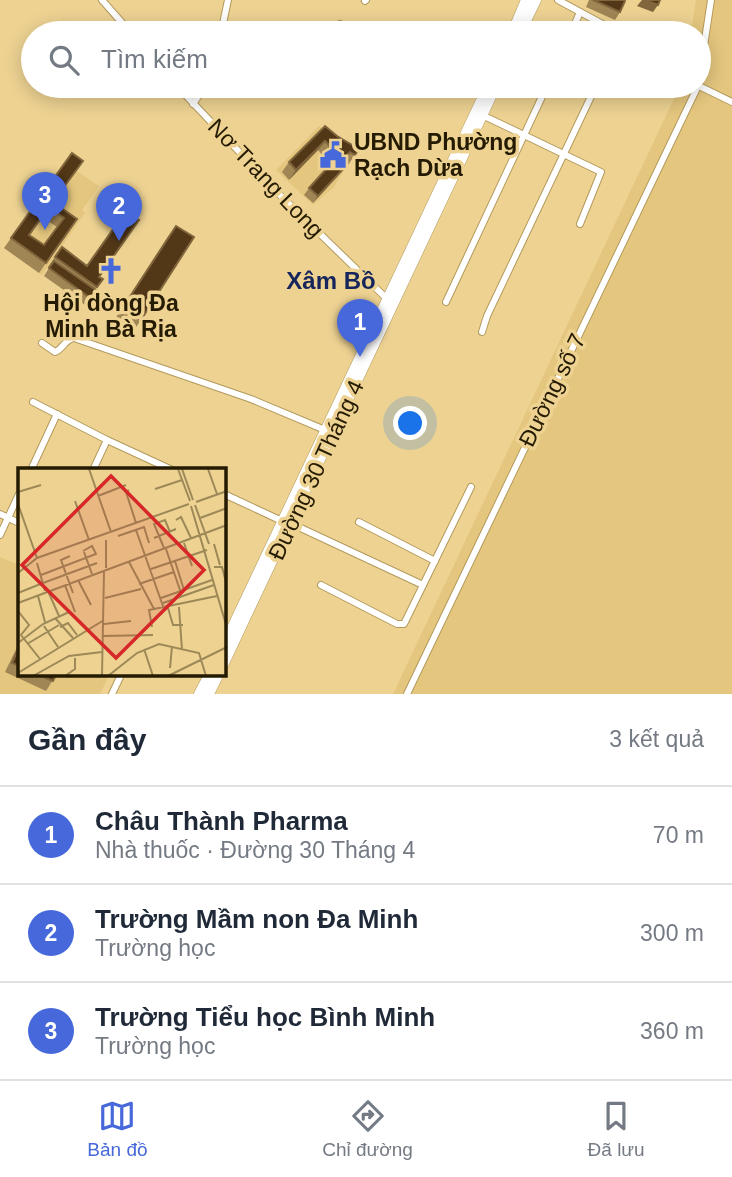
<!DOCTYPE html>
<html lang="vi">
<head>
<meta charset="utf-8">
<style>
	:root { --surface:#fff; --page:#f6f6f7; --text:#1f2937; --muted:#747a83; --line:#e0e1e3; --accent:#4668db }
	body { margin:0; font-family:Helvetica,sans-serif; background:var(--page); color:var(--text) }
	.you { position:absolute; left:411px; top:424px; width:24px; height:24px; margin:-18px; border:5px solid #fff; border-radius:50%; background:#1a73e8; box-shadow:0 0 0 10px #1a73e833 }
	.badge { display:grid; place-items:center; width:46px; height:46px; border-radius:50%; background:var(--accent); color:#fff; font-size:23px; font-weight:700 }
	.pin { position:absolute; translate:-50% -58px; filter:drop-shadow(0 2px 4px #0008) }
	.pin::after { content:''; position:absolute; top:37px; width:24px; height:21px; background:inherit; clip-path:polygon(0 0,100% 0,50% 100%) }
	.list { margin:0; padding:0; list-style:none }
	h2 { display:flex; justify-content:space-between; align-items:center; height:91px; margin:0; padding:0 28px; font-size:30px }
	h2 small { font-size:23px; font-weight:400; color:var(--muted) }
	.list li { display:grid; grid-template-columns:46px 1fr auto; gap:21px; align-items:center; box-sizing:border-box; height:98px; padding:0 28px; border-top:2px solid var(--line) }
	.list b { display:block; font-size:26px; white-space:nowrap }
	.list p { margin:0; font-size:23px; white-space:nowrap; color:var(--muted) }
	.list em { font-size:23px; font-style:normal; color:var(--muted) }
	.icon { flex:none; width:38px; height:38px; fill:none; stroke:currentColor; stroke-width:2; stroke-linecap:round; stroke-linejoin:round }
	.map { position:relative; flex:none; width:732px; height:694px; overflow:hidden }
	.search { position:absolute; background:var(--surface); box-shadow:0 4px 18px #0003; left:21px; right:21px; top:21px; height:77px; display:flex; align-items:center; gap:18px; box-sizing:border-box; padding:0 24px; border-radius:38px; color:var(--muted); font-size:26px }
	.sheet { height:385px; background:var(--surface) }
	nav { display:flex; justify-content:space-around; align-items:center; box-sizing:border-box; height:98px; border-top:2px solid var(--line); background:var(--surface); font-size:19px; color:var(--muted) }
	nav a { display:grid; justify-items:center; gap:4px }
	nav .on { color:var(--accent) }
	.map>svg:first-child { display:block }
	.built { fill:#e4c67e }
	.lines { fill:none; stroke-linecap:round; stroke-linejoin:round }
	.street-casing { stroke:#b39a5b; stroke-width:8 }
	.primary-casing { stroke:#b39a5b; stroke-width:11 }
	.street { stroke:#fff; stroke-width:6 }
	.primary { stroke:#fff; stroke-width:10 }
	.wall { fill:#a08555; fill-rule:evenodd }
	.shaded-wall { fill:#81663d }
	.building { fill:#533818; stroke:#81663d; stroke-width:2; fill-rule:evenodd }
	.labels { text-anchor:middle; stroke-width:7; stroke-linejoin:round; paint-order:stroke }
	.poi-label { font-size:23px; font-weight:bold; fill:#251b02; stroke:#edd292; text-anchor:start }
	.street-label { font-size:23px; fill:#251b02; stroke:#edd292 }
	.neighbourhood-label { font-size:24px; font-weight:bold; fill:#16255b; stroke:#edd292 }
	.inset-road { fill:none; stroke:#9d8958; stroke-width:2 }
	.view { fill:#d62828; fill-opacity:0.15; stroke:#d62828; stroke-width:3.5 }
	.inset-edge { fill:none; stroke:#251b02; stroke-width:3.5 }
</style>
</head>
<body>
<div class="map">
<svg width="732" height="694" viewBox="0 0 732 694">
	<rect width="100%" height="100%" fill="#edd292"/>
	<g class="built">
		<path d="M696,0h36v694h-339l287,-608h19v-53h-8z"/>
		<path d="M319,126l38,22 -23,39 -21,18 -37,-35z"/>
		<path d="M65,163l34,23 -17,24 3,3 -43,62 -38,-27z"/>
		<path d="M0,557l19,8v110h90l-9,19h-100z"/>
	</g>
	<g class="lines">
		<defs>
			<g id="street">
				<path d="M102,0l29,33"/>
				<path d="M558,0l61,33"/>
				<path d="M365,1l1,-1"/>
				<path d="M340,24l22,9"/>
				<path d="M221,33l7,-33"/>
				<path d="M571,33l9,-21"/>
				<path d="M699,79l12,-79"/>
				<path d="M177,86l103,109 106,103"/>
				<path d="M476,86l9,5"/>
				<path d="M699,86l33,16"/>
				<path d="M193,104l12,-18"/>
				<path d="M480,114l121,58 -21,52"/>
				<path d="M446,302l101,-216"/>
				<path d="M482,332l5,-16 109,-230"/>
				<path d="M42,343l13,9c8,-3 10,-13 19,-14l177,61 74,31"/>
				<path d="M33,402l74,38 65,30"/>
				<path d="M31,470l26,-56"/>
				<path d="M93,470l14,-30"/>
				<path d="M224,494l58,27 8,2 133,62"/>
				<path d="M0,514l19,9"/>
				<path d="M359,522l76,39"/>
				<path d="M0,535l19,-41"/>
				<path d="M321,585l76,39h7l67,-137"/>
				<path d="M112,694l9,-19"/>
				<path d="M407,694l291,-608"/>
			</g>
			<g id="primary">
				<path d="M512,33l14,-33"/>
				<path d="M520,33l16,-33"/>
				<path d="M224,645l264,-559"/>
				<path d="M224,663l272,-577"/>
				<path d="M199,694l10,-19"/>
				<path d="M209,694l9,-19"/>
			</g>
		</defs>
		<use href="#street" class="street-casing"/>
		<use href="#primary" class="primary-casing"/>
		<use href="#street" class="street"/>
		<use href="#primary" class="primary"/>
	</g>
	<g class="wall">
		<path d="M589,0h35l-4,12 -5,8 -29,-13z"/>
		<path d="M325,126l12,10 22,13 -11,16 -5,-3v1l3,3 -6,7 -27,30 -9,-8 5,-7 22,-24 -13,-14 -29,30 -7,-8 7,-10z"/>
		<path d="M72,153l-19,49 24,17 -38,54 -35,-25zM42,217l15,10 -13,18 -14,-10z"/>
		<path d="M169,235l-28,85 -7,10 -10,-7 -2,4 -9,-5z"/>
		<path d="M62,247l41,32 -8,11 8,5 -11,15 -48,-34 5,-8 -1,-1z"/>
		<path d="M19,643v32h37l-10,16 -41,-19z"/>
	</g>
	<g class="shaded-wall">
		<path d="M642,0h3l13,5 -5,7 -16,-6z"/>
		<path d="M325,141l-7,9 -29,30 7,-10z"/>
		<path d="M346,166l-6,7 -27,30 5,-7z"/>
	</g>
	<g class="building">
		<path d="M593,0h31l1,1 -5,11z"/>
		<path d="M645,0h15l-2,5z"/>
		<path d="M325,126l12,10 22,13 -4,6 -5,-3 -7,7 -18,-18 -29,29 -7,-8z"/>
		<path d="M72,153l11,8 -30,41 24,17 -31,44 -35,-25zM49,207l15,11 -20,27 -15,-10z"/>
		<path d="M337,157l9,9 -28,30 -9,-8z"/>
		<path d="M126,211l13,9 -40,57 4,2 -6,8 -42,-30 7,-10 25,19z"/>
		<path d="M176,226l18,11 -53,83 -10,-6 -3,3 -8,-5z"/>
		<path d="M54,261l49,34 -6,8 -48,-35z"/>
		<path d="M19,647v19l-7,-3z"/>
		<path d="M39,675h17l-3,6z"/>
	</g>
	<defs>
		<symbol id="civic-bare" viewBox="-9 -9 18 18"><path d="M-.6-6.5H3V-4.5H.6V-3L4-1V1h2V6H-6V1h2V-1L-.6-3ZM-1.2 2.5V6h2.4V2.5Z" fill="#4668db" stroke="#edd292" stroke-width="2.5" paint-order="stroke"/></symbol>
		<symbol id="church-bare" viewBox="-9 -9 18 18"><path d="M-1.2-6h2.4v3.5h3.3v2.4h-3.3V6h-2.4V-.1h-3.3v-2.4h3.3Z" fill="#4668db" stroke="#edd292" stroke-width="2.5" paint-order="stroke"/></symbol>
	</defs>
	<g fill-rule="evenodd">
		<use href="#civic-bare" x="314" y="136" width="38" height="38"/>
		<use href="#church-bare" x="92" y="252" width="38" height="38"/>
	</g>
	<g class="labels">
		<g class="poi-label">
			<text x="354" y="150">UBND Phường<tspan x="354" dy="26">Rạch Dừa</tspan></text>
			<text x="111" y="311" text-anchor="middle">Hội dòng Đa<tspan x="111" dy="26">Minh Bà Rịa</tspan></text>
		</g>
		<g class="street-label">
			<text transform="translate(266 178) rotate(46)" y="8">Nơ Trang Long</text>
			<text transform="translate(552 390) rotate(-64)" y="8">Đường số 7</text>
			<text transform="translate(316 470) rotate(-65)" y="8">Đường 30 Tháng 4</text>
		</g>
		<g class="neighbourhood-label">
			<text x="331" y="289">Xâm Bồ</text>
		</g>
	</g>
	<g transform="translate(18 468)">
		<rect width="208" height="208" fill="#edd292"/>
		<path class="inset-road" d="M71,1l22,63M160,1l12,32M164,1l11,31M190,1l9,25M137,21l27,-9M111,22l-3,2 10,31M0,24l23,-7M80,28l28,-11M57,33l14,39M178,34l31,-11M0,36l19,54M177,37l14,39M173,38l36,122M182,50l27,-10M158,52l5,-3 10,21M118,62l28,79M100,68l26,-9 5,16M136,70l22,-9M88,72v28M166,75l8,23M196,76l6,21M146,80l-10,-24 11,-4 5,12M148,81l15,44M66,84l8,22M52,88l-9,4 12,33M157,93l9,29M111,94l25,47M19,95l8,28M196,99h8l4,15M133,101l56,-19M0,105l19,-15 152,-54M23,107l55,-21 -4,-8 -9,5M60,112l13,25M25,115l54,-20M121,116l35,-12M47,117l10,27M30,123l11,25M0,125l25,-10M20,128l7,26M87,130l36,-9M143,130l51,-18M0,135l209,-78M145,135l51,-18M161,139l3,43M150,140l5,17h10M136,141l63,-13M0,143l11,14 -8,10 19,24M37,150l18,20M86,156l27,-3M26,158l14,21M42,159l8,-4 9,12M134,159l-3,-17 5,-1M85,168l50,-1M0,175l25,-19 26,-12M9,176l32,-19M126,181l9,27M152,200l2,-22M0,205l86,-53M15,208l36,-20 33,-4M47,208l10,-7v-11M84,208l2,-105M90,208l29,-23 22,-9 40,9 7,23M150,208l59,-29"/>
		<path class="view" d="M93,8l93,94 -88,88 -94,-93z"/>
		<rect width="208" height="208" class="inset-edge"/>
	</g>
</svg>
<div class="you"></div>
<div class="pin badge" style="left:360px;top:357px">1</div>
<div class="pin badge" style="left:119px;top:241px">2</div>
<div class="pin badge" style="left:45px;top:230px">3</div>
<div class="search"><svg class="icon" aria-label="search" viewBox="0 0 24 24"><circle cx="10" cy="10" r="6"/><path d="M15 15l6 6"/></svg>Tìm kiếm</div>
</div>
<section class="sheet">
<h2>Gần đây<small>3 kết quả</small></h2>
<ul class="list">
<li><span class="badge">1</span><div><b>Châu Thành Pharma</b><p>Nhà thuốc · Đường 30 Tháng 4</p></div><em>70 m</em></li>
<li><span class="badge">2</span><div><b>Trường Mầm non Đa Minh</b><p>Trường học</p></div><em>300 m</em></li>
<li><span class="badge">3</span><div><b>Trường Tiểu học Bình Minh</b><p>Trường học</p></div><em>360 m</em></li>
</ul>
</section>
<nav>
<a class="on"><svg class="icon" aria-label="map" viewBox="0 0 24 24"><path d="M3 6l6-2 6 2 6-2v14l-6 2-6-2-6 2zM9 4v14M15 6v14"/></svg>Bản đồ</a>
<a><svg class="icon" aria-label="directions" viewBox="0 0 24 24"><path d="M12 3l9 9-9 9-9-9zM9 14v-3h6M13 9l2 2-2 2"/></svg>Chỉ đường</a>
<a><svg class="icon" aria-label="saved" viewBox="0 0 24 24"><path d="M7 4h10v16l-5-4-5 4z"/></svg>Đã lưu</a>
</nav>
</body>
</html>
